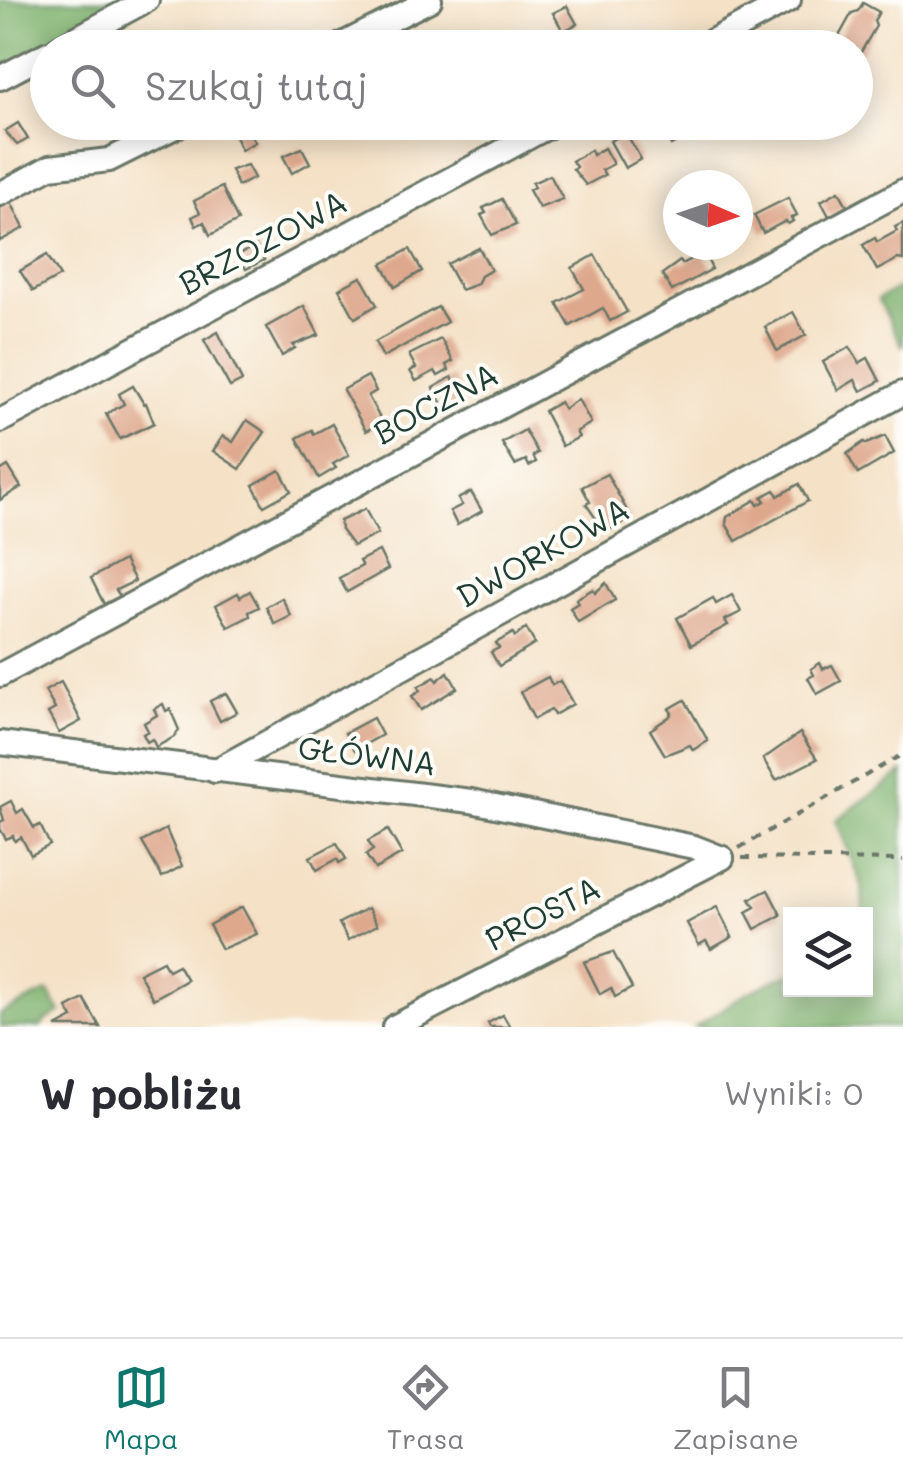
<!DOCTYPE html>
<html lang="pl">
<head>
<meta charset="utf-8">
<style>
	:root { --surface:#fff; --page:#f7f7f7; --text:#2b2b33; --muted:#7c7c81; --line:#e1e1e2; --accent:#0f766e }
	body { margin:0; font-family:Mali,sans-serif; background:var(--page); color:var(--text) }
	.controls { position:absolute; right:30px; bottom:30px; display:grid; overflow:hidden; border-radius:0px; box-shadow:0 5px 25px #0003 }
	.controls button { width:90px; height:90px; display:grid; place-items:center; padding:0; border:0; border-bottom:2px solid var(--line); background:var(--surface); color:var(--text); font:50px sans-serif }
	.compass { position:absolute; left:663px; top:170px; width:90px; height:90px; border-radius:50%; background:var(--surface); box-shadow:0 5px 25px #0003; rotate:92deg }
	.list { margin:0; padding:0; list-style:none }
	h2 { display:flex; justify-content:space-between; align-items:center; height:130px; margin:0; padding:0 40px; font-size:42px }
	h2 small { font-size:32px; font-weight:400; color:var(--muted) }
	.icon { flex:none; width:55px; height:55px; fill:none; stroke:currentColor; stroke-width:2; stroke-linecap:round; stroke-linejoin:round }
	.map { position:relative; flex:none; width:903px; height:1027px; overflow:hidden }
	.search { position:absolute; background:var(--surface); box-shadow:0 5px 25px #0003; left:30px; right:30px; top:30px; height:110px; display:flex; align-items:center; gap:25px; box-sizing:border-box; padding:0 35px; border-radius:55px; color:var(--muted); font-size:38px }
	.sheet { height:310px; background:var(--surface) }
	nav { display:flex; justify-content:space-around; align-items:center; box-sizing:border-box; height:140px; border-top:2px solid var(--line); background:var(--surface); font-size:28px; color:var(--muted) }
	nav a { display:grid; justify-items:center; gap:5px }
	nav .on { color:var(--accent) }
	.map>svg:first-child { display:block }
	.forest { fill:#7db06c; stroke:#4e7650; stroke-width:2.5 }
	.building { fill:#dea88d }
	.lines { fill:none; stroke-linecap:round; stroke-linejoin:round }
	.minor-casing { stroke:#6a7667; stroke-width:28 }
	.path { stroke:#6a7667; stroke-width:4; stroke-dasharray:8 8; stroke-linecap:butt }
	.minor { stroke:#fff; stroke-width:22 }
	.labels { text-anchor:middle; stroke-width:8; stroke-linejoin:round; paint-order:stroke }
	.street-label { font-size:32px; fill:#1f3d34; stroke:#fdfcf7 }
</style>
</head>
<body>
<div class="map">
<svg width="903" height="1027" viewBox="0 0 903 1027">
	<rect width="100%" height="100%" fill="#fdfcf7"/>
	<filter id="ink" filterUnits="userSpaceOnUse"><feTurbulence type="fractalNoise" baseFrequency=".01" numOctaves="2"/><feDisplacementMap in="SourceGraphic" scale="20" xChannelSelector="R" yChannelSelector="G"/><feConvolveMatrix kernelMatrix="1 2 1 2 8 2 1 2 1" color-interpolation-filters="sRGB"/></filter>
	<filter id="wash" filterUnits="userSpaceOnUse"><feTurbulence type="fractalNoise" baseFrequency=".0048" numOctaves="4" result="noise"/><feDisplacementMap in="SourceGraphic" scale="40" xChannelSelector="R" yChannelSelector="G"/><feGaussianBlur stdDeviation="2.25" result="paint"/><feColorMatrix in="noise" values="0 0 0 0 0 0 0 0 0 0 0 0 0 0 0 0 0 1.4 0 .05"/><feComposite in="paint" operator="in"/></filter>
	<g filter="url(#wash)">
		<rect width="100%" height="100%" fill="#f4e1c6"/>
		<g class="forest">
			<path d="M0,0h128l-128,71z"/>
			<path d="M903,286v61l-25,-48z"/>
			<path d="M903,772v255h-208l52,-34 43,-20v16h76l-4,-103 -26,-66z"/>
			<path d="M48,991l13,21 -16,9 -4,6h-41v-13z"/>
		</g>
		<g id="blocks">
			<g class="building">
				<path d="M863,3l16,9 -5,9 2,5 -15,26 -5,2v-6h-12l-6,-10 14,-25 6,-2z"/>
				<path d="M567,6l10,18 -14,7 -10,-18z"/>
				<path d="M229,122h24l-7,5 9,15 -14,8z"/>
				<path d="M659,122h29l5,10 -22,13z"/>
				<path d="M18,123l10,16 -11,6 -12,-14z"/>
				<path d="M626,133l15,26 -16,9 -15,-27z"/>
				<path d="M302,148l8,15 -18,10 -9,-17z"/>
				<path d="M604,148l9,16 -11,6 3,5 -19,10 -13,-16 3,-2 -4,-6 19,-11 2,5z"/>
				<path d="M247,165l7,13 -16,8 -7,-16z"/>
				<path d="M550,175l13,24 -24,9 -10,-18 5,-3 -2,-4z"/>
				<path d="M222,187l16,34 -28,14 -6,-13 -8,4 -4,-9 8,-4 -6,-12z"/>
				<path d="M839,191l8,15 -18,10 -8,-15z"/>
				<path d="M788,198l9,17 -6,3 2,3 -5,3 -2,-3 -23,12 -9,-18z"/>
				<path d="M502,199l14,26 -24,10 -11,-20 5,-2 -3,-5z"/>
				<path d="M11,202l13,26 -24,13v-33z"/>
				<path d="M903,223v37l-5,-1 -21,11 -14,-25 12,-7 2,4 20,-11 -2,-4z"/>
				<path d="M256,246l8,14 -18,9 -8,-14z"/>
				<path d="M479,248l12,22 -10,6 -4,8 -16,6 -14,-26z"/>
				<path d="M410,249l12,22 -27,16 -13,-23z"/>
				<path d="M704,253l8,16 -40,22 -10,-17 18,-13 2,3z"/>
				<path d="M47,255l13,21 -27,15 -13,-20z"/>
				<path d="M595,255l32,57 -17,9 -7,-13 -33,18 -13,-23 27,-14 -12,-21z"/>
				<path d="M361,277l16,28 -22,13 -16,-29z"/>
				<path d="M304,306l15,29 -26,10 2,3 -13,8 -16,-29z"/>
				<path d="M438,307l9,15 -64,35 -8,-15z"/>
				<path d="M793,312l13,23 -29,16 -12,-24z"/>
				<path d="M218,332l24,49 -12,6 -26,-47z"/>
				<path d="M441,339l12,22 -7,4 3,5 -11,6 -3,-5 -19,10 -6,-10 6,-3 -7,-13z"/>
				<path d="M850,347l9,16 9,-5 12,23 -19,10 -6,-11 -17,10 -15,-28z"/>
				<path d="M368,376l8,15 -8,5 14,26 -16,9 -23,-41z"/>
				<path d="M452,377l13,24 -19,10 -13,-23z"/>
				<path d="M133,386l11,18 2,-1 8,20 -34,16 -14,-25 18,-10 -5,-10z"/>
				<path d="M578,399l13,24 -15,9 3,5 -17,9 -18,-35 16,-9 4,7z"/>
				<path d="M247,420l18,12 -25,37 -27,-18 10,-15 10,6z"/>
				<path d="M332,424l17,31 -16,9 3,4 -17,10 -22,-40 15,-8 2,4z"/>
				<path d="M525,430l13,23 -5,3 3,6 -7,4 -3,-6 -11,5 -13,-22z"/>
				<path d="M885,436l9,17 -36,21 -11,-20 17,-12 2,2z"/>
				<path d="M8,466l13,21 -21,13v-29z"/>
				<path d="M280,470l11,21 -27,15 -11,-21z"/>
				<path d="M607,474l24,44 -26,14 -19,-28 4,-2 -8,-15z"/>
				<path d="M799,484l9,17 -72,40 -10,-17 1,-7 28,-17 3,5 7,-4 -3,-4 13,-7 3,6z"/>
				<path d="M471,492l11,19 -25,14 -7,-14 12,-6 -4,-6z"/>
				<path d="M365,509l13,25 -25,12 -12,-16 -1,-9z"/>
				<path d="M379,551l9,18 -41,23 -8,-14 23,-12 -3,-5z"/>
				<path d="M124,560l11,21 -19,9 4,6 -16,8 -13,-26z"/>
				<path d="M606,583l9,17 -37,22 -8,-14 8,-5 -2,-4 17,-10 2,4z"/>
				<path d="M250,591l9,16 -10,5 1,4 -22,11 -12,-22 22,-12 2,4z"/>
				<path d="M732,595l9,17 -16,8 3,5 -37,20 -14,-27 36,-20 3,6z"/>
				<path d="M282,598l9,18 -16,8 -9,-17z"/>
				<path d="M526,628l9,16 -36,22 -8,-14 8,-4 -3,-5 17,-10 2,4z"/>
				<path d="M820,663l3,6 9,-4 9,16 -24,13 -9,-16 6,-3 -3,-6z"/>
				<path d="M448,672l9,16 -36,22 -9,-14 8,-5 -2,-4 17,-10 2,4z"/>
				<path d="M548,677l4,8 8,-4 13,23 -19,11 -3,-5 -17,9 -14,-27z"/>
				<path d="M61,682l20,39 -22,12 -11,-20 7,-4 -10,-18z"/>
				<path d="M226,693l11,19 -17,9 -10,-20z"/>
				<path d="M685,700l23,41 -15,9 -3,-5 -25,10 -15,-25 19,-13 3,-4 -3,-4z"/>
				<path d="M163,704l3,7 4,-2 9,21 -5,7 -18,10 -4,-8 -5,3 -4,-8 5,-3 -4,-8 13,-8 -3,-6z"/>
				<path d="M373,718l9,17 -27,15 -10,-17z"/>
				<path d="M800,733l17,26 -41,21 -13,-21z"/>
				<path d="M11,801l6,12 6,-4 11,19 6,-3 10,20 -19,10 -10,-18 -6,4 -2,-5 -7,3 -6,-10v-7l4,-2 -4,-13z"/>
				<path d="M166,829l16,37 -20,11 -20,-35z"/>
				<path d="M388,830l14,24 -27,15 -9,-14 7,-5 -5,-9z"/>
				<path d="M337,843l9,16 -7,4 -2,-4 -20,11 -7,-13z"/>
				<path d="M768,890l13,25 -26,14 -9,-17 9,-5 -5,-8z"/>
				<path d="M242,907l15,27 -35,15 -13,-24z"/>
				<path d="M717,907l15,30 -21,12 -5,-8 -7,4 -12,-22z"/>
				<path d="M368,908l9,17 -29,15 -9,-17z"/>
				<path d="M613,952l19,36 -17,9 -4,-9 -11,6 -16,-32z"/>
				<path d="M163,961l5,9 10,-5 9,15 -34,19 -14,-26z"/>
				<path d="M84,999l16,28h-44l17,-9 -6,-10z"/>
				<path d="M503,1015l7,12h-20l-2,-4z"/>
			</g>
		</g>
	</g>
	<g filter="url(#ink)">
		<use href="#blocks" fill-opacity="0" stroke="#6a7667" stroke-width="2.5"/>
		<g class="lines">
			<defs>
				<g id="minor">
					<path d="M58,48l89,-48"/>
					<path d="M335,48l95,-48"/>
					<path d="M699,48l90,-48"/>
					<path d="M0,78l48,-25"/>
					<path d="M0,194l50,-27 59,-7 76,-38"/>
					<path d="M0,421l557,-299"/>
					<path d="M0,675l903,-484"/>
					<path d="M0,743l471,58 223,46 28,11"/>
					<path d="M215,771l688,-378"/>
					<path d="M394,1027l328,-169"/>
				</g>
			</defs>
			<use href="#minor" class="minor-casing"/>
			<g class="path">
				<path d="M739,848l164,-94"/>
				<path d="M742,858l161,2"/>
			</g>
			<use href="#minor" class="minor"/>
		</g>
	</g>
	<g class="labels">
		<g class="street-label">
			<text transform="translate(263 243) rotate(-28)" y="11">BRZOZOWA</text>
			<text transform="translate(436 404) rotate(-28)" y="11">BOCZNA</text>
			<text transform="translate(543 553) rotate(-29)" y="11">DWORKOWA</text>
			<text transform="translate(367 756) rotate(7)" y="11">GŁÓWNA</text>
			<text transform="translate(543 914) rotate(-27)" y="11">PROSTA</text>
		</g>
	</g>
</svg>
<div class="controls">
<button><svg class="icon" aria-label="layers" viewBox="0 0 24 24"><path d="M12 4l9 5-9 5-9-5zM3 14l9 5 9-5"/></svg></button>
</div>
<svg class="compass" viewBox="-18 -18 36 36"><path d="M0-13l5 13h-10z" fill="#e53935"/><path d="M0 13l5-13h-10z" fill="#7c7c81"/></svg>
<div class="search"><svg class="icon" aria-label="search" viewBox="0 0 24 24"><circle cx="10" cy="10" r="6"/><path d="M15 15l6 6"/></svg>Szukaj tutaj</div>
</div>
<section class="sheet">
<h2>W pobliżu<small>Wyniki: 0</small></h2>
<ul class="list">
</ul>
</section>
<nav>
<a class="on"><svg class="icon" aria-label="map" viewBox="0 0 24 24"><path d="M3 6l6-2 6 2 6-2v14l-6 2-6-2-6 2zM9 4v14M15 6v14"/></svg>Mapa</a>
<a><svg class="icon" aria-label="directions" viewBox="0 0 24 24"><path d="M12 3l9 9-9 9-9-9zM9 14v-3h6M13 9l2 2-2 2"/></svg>Trasa</a>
<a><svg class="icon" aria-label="saved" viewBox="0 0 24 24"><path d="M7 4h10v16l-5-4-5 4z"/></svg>Zapisane</a>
</nav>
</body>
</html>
